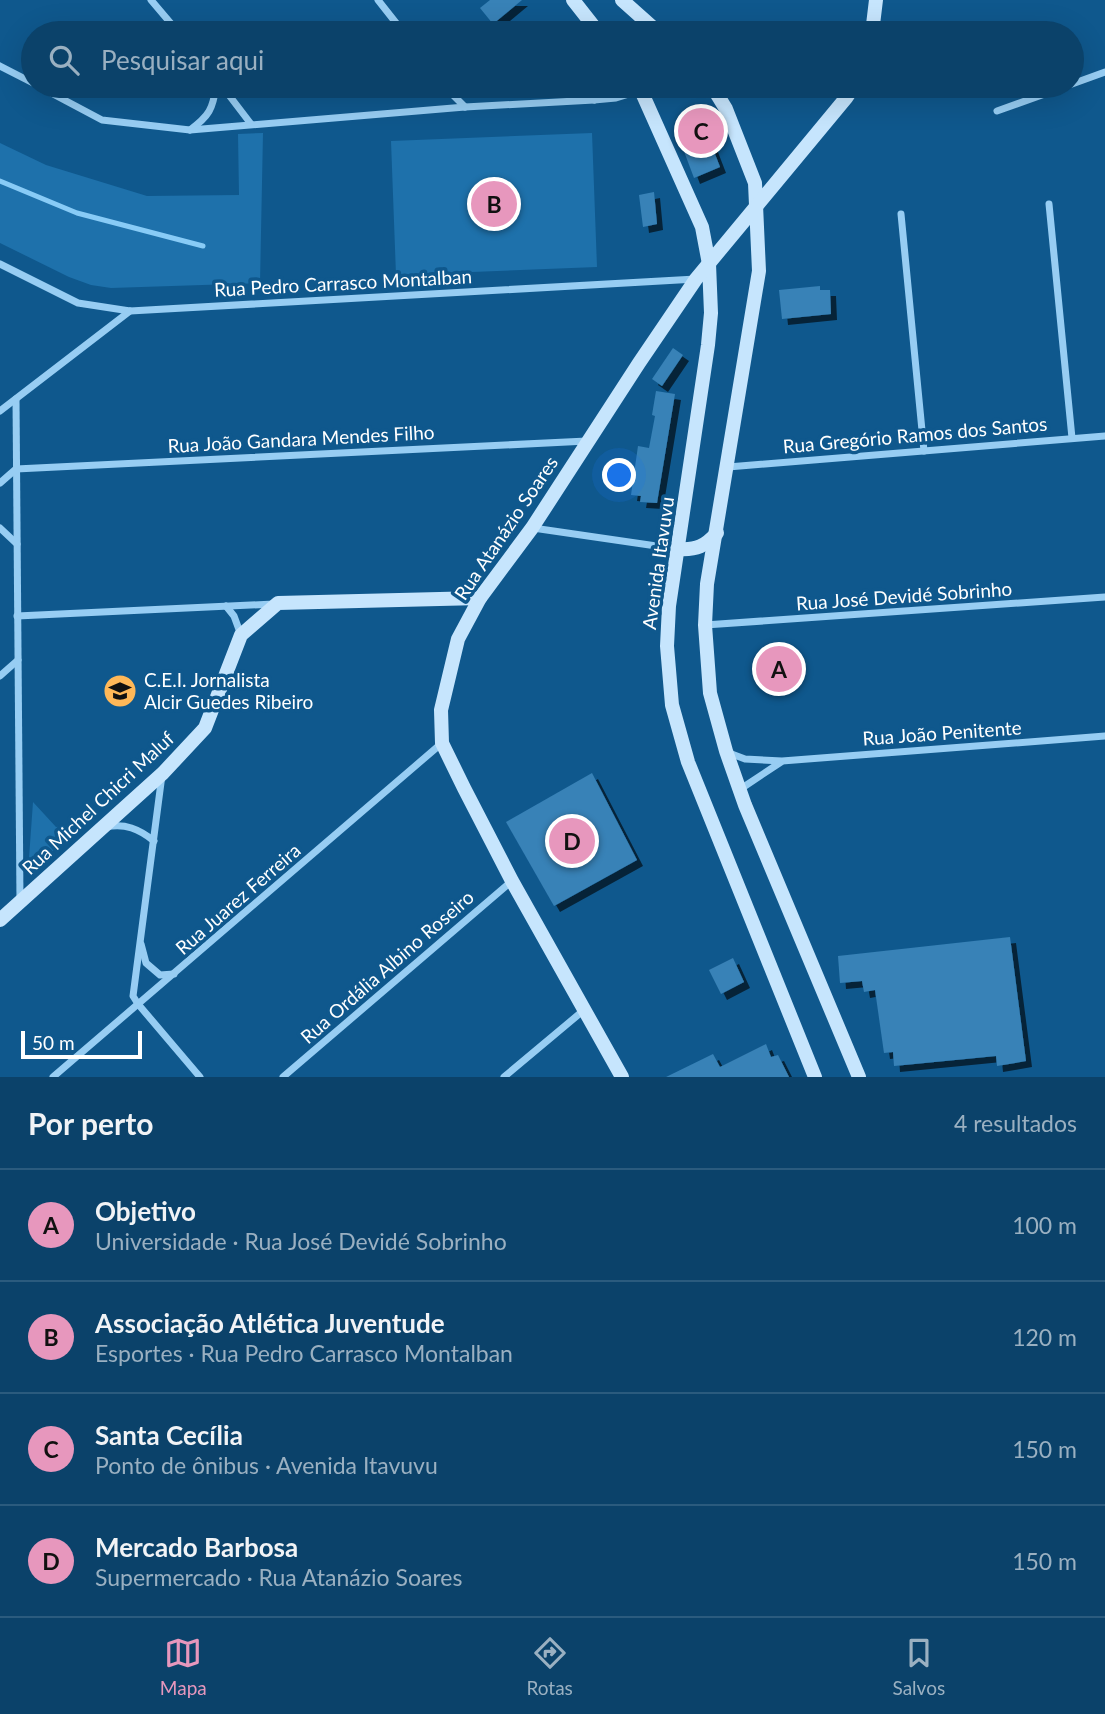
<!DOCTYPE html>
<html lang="pt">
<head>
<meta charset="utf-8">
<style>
	:root { --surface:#0b426a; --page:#144970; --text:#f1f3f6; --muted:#9ab0c1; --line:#2b5b7e; --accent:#e797bd }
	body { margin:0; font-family:Lato,sans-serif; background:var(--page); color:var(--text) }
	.scale { position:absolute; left:21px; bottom:18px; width:121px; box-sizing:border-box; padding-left:7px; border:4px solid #fff; border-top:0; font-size:19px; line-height:24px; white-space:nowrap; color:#fff; -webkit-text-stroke:5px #0f588d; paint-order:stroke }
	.you { position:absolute; left:620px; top:476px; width:24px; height:24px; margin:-18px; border:5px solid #fff; border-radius:50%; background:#1a73e8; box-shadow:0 0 0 10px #1a73e833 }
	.badge { display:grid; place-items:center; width:46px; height:46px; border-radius:50%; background:var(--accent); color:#111; font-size:23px; font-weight:700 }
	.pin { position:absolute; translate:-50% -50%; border:4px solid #fff; box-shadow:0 2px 7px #0006 }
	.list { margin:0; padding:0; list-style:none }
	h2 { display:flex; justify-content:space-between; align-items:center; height:91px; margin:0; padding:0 28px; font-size:30px }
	h2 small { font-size:23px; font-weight:400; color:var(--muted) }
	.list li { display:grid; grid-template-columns:46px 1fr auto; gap:21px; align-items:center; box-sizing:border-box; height:112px; padding:0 28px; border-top:2px solid var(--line) }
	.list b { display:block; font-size:26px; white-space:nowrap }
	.list p { margin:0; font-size:23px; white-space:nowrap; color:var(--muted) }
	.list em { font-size:23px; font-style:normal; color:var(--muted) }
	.icon { flex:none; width:38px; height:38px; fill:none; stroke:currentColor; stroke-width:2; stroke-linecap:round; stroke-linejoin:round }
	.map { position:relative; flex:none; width:1105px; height:1077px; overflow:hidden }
	.search { position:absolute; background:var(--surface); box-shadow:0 7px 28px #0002; left:21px; right:21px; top:21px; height:77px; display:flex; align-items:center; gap:18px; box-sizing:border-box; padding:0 24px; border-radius:38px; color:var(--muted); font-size:26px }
	.sheet { height:539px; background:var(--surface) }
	nav { display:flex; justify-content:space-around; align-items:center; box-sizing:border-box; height:98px; border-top:2px solid var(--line); background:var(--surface); font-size:19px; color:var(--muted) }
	nav a { display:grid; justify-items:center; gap:4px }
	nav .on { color:var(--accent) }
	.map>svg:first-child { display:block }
	.green { fill:#1e71ab }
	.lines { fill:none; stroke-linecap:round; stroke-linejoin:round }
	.stream { stroke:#88cbf6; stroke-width:5 }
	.building { fill:#3882b7; filter:url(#shadow) }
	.street { stroke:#97cdf3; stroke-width:7 }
	.secondary { stroke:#c6e5fd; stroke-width:14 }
	.labels { text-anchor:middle; stroke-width:7; stroke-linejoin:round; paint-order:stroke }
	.street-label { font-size:19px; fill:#fff; stroke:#0f588d }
	.poi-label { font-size:19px; fill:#fff; stroke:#0f588d; text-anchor:start }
</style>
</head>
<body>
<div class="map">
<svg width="1105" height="1077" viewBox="0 0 1105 1077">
	<defs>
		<filter id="shadow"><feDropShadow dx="6" dy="6" stdDeviation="0" flood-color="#0009"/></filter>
	</defs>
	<rect width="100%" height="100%" fill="#0f588d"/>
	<g class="green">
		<path d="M263,133l-3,150 -149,5 -20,-3 -22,-8 -69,-34v-100l46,22 101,31 92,-1 -1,-61z"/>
		<path d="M592,133l5,134 -201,8 -5,-134z"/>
		<path d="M33,802l23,25 26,-3 -40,37 -13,-3z"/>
	</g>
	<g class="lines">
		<path class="stream" d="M0,181l77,32 126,33"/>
	</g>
	<g class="building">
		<path d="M490,0h32l-29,24 -13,-16z"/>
		<path d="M705,128l15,39 -26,11 -15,-40z"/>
		<path d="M654,192l3,32 -14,3 -4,-32z"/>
		<path d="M820,286v4h10l1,24 -49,5 -3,-29z"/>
		<path d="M673,348l10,7 -21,31 -10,-7z"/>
		<path d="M656,391l19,3 -18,109 -17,-1 1,-6 -10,-1 7,-49 11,2 6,-32 -3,-1z"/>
		<path d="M592,773l45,87 -83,46 -48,-84z"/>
		<path d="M1010,937l16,124 -29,5 -1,-10 -102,10 -1,-14 -9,1 -9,-63 -11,2 -2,-11 -22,2 -2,-27z"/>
		<path d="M733,958l11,24 -23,12 -12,-24z"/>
		<path d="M766,1044l5,13 7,-2 11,22h-123l47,-23 7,13z"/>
	</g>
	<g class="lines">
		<g class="street">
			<path d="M151,0l28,33"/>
			<path d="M378,0l26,33"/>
			<path d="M0,66l33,17"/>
			<path d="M1072,84l33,-12"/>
			<path d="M38,86l64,34 88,10 275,-23 129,-7 22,-2 26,-8"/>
			<path d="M222,86l29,38"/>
			<path d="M444,86l21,21"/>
			<path d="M594,100l6,-14"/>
			<path d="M997,111l70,-25"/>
			<path d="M190,130c19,-14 23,-21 26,-44"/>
			<path d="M1049,204l23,234"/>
			<path d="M901,214l23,237"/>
			<path d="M0,264l78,39 52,8 566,-32"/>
			<path d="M16,399l4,503"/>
			<path d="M0,411l130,-100"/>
			<path d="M728,467l377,-31"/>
			<path d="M0,483l16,-14 571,-28"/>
			<path d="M0,528l17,16"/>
			<path d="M533,528l144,21"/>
			<path d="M226,606l8,10 7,19"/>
			<path d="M17,616l257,-12"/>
			<path d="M705,625l400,-28"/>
			<path d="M0,676l18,-16"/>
			<path d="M729,753l16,6 37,2 323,-25"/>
			<path d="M162,775l-29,221 5,8 62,73"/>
			<path d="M739,790l42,-28"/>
			<path d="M106,827c19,-4 33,2 48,14"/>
			<path d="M141,944l5,19 14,12 14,-1"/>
			<path d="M53,1077l389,-334"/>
			<path d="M283,1077l229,-196"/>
			<path d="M504,1077l80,-67"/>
		</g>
		<g class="secondary">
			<path d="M573,0l26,33"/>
			<path d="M622,0l37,33"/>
			<path d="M872,33l4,-33"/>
			<path d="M639,86l63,141 7,37 2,49 -3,32 -39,261 -2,40 5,59 16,57 127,315"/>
			<path d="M712,86l14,23 29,74 4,88 -52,313 -2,41 5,68 16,58 19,54 114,272"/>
			<path d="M679,549c18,1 26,-3 38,-16"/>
			<path d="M0,920l163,-147 42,-45 36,-93 37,-32 202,-5"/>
			<path d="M622,1077l-110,-196 -48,-93 -22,-45 -1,-33 17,-71 22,-41 52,-70 107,-165 57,-84 150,-181 8,-12"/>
		</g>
	</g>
	<defs>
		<symbol id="school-disc" viewBox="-11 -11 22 22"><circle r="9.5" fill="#ffb858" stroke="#0f588d"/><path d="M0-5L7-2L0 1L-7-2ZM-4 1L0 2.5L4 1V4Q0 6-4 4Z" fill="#111"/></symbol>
	</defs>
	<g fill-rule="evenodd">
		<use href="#school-disc" x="101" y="672" width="38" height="38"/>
	</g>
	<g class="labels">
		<g class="street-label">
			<text transform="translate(343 283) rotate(-3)" y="7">Rua Pedro Carrasco Montalban</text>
			<text transform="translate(915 435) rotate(-5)" y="7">Rua Gregório Ramos dos Santos</text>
			<text transform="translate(301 439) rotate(-3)" y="7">Rua João Gandara Mendes Filho</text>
			<text transform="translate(506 528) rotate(-56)" y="7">Rua Atanázio Soares</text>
			<text transform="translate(658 563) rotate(-82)" y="7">Avenida Itavuvu</text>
			<text transform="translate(904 596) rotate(-4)" y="7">Rua José Devidé Sobrinho</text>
			<text transform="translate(942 733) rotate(-4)" y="7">Rua João Penitente</text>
			<text transform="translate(98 803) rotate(-43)" y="7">Rua Michel Chicri Maluf</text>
			<text transform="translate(238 899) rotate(-41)" y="7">Rua Juarez Ferreira</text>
			<text transform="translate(387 967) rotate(-41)" y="7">Rua Ordália Albino Roseiro</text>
		</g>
		<g class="poi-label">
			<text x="144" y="687">C.E.I. Jornalista<tspan x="144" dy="22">Alcir Guedes Ribeiro</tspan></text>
		</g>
	</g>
</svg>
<div class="scale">50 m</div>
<div class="you"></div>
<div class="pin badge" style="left:779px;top:669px">A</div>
<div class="pin badge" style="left:494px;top:204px">B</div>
<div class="pin badge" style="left:701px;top:131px">C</div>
<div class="pin badge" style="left:572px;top:841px">D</div>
<div class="search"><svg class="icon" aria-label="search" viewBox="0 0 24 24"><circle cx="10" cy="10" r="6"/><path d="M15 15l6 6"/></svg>Pesquisar aqui</div>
</div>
<section class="sheet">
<h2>Por perto<small>4 resultados</small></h2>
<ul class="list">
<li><span class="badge">A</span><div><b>Objetivo</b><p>Universidade · Rua José Devidé Sobrinho</p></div><em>100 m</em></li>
<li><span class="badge">B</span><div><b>Associação Atlética Juventude</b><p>Esportes · Rua Pedro Carrasco Montalban</p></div><em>120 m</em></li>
<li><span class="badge">C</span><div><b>Santa Cecília</b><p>Ponto de ônibus · Avenida Itavuvu</p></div><em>150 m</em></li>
<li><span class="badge">D</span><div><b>Mercado Barbosa</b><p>Supermercado · Rua Atanázio Soares</p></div><em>150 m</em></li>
</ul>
</section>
<nav>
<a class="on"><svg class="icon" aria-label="map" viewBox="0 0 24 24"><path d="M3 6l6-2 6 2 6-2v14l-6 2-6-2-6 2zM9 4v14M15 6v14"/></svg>Mapa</a>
<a><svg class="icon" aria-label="directions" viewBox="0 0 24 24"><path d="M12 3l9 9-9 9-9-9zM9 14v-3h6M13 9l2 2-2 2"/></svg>Rotas</a>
<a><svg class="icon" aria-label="saved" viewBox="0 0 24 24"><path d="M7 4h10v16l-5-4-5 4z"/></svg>Salvos</a>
</nav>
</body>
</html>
